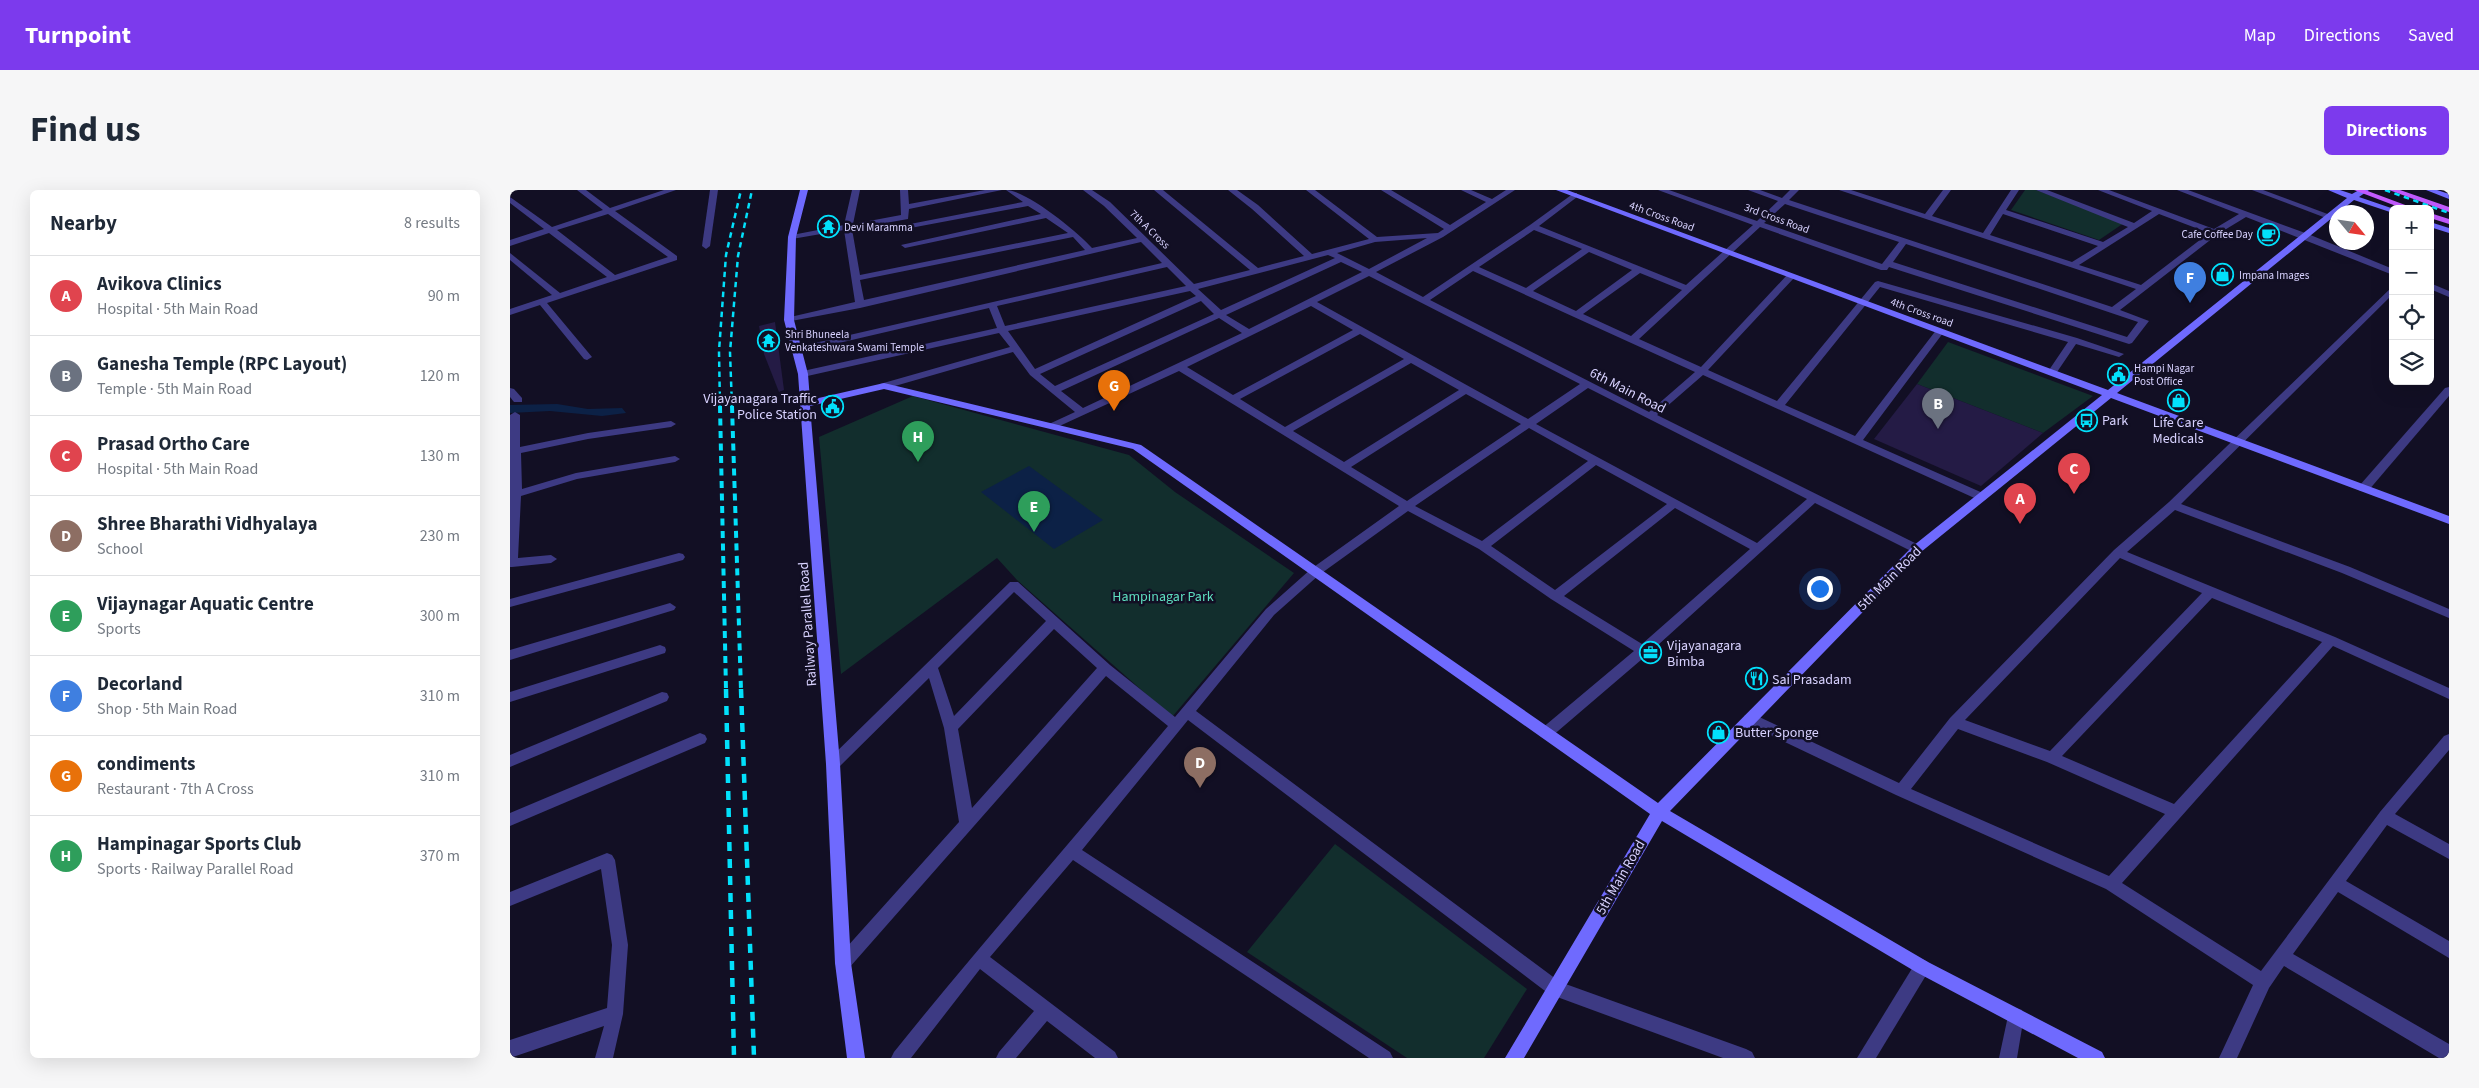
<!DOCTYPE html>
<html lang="en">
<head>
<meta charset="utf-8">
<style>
	:root { --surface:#fff; --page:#f6f6f7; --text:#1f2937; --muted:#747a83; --line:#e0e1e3; --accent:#7c3aed }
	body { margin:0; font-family:"Source Sans 3",sans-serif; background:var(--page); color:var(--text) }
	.controls { position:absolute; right:15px; top:15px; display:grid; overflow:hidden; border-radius:8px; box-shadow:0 5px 20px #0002 }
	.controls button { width:45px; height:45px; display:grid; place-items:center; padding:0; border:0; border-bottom:1px solid var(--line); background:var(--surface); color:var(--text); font:25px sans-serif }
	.compass { position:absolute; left:1819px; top:15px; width:45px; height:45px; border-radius:50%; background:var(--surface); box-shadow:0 5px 20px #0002; rotate:119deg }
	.you { position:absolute; left:1309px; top:398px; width:18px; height:18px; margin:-12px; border:4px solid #fff; border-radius:50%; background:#1a73e8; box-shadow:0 0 0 8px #1a73e833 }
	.badge { display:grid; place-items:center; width:32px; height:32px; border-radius:50%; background:var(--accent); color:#fff; font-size:16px; font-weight:700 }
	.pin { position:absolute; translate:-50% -41px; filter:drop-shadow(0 1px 2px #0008) }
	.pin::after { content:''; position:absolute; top:26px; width:18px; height:15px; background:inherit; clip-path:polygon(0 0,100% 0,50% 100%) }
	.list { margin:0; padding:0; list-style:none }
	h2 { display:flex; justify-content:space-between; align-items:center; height:65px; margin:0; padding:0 20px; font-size:21px }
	h2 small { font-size:16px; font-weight:400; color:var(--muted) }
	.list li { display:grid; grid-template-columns:32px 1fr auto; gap:15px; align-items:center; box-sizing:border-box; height:80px; padding:0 20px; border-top:1px solid var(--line) }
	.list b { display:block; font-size:19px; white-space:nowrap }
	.list p { margin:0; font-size:16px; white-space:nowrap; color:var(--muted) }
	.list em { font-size:16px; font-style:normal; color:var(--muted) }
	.icon { flex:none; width:28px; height:28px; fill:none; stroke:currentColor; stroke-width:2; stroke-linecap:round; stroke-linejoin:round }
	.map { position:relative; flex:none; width:1939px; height:868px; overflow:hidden; border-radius:8px }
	header { display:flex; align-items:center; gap:30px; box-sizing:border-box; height:70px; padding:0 25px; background:var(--accent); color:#fff }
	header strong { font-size:24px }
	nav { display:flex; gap:28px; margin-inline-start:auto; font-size:18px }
	.intro { display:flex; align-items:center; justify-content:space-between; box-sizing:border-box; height:120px; padding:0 30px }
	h1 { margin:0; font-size:35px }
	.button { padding:12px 22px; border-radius:8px; background:var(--accent); color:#fff; font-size:18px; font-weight:700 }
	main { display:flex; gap:30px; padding:0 30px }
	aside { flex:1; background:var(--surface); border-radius:8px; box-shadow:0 5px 20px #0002 }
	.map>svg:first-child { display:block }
	.green { fill:#122e2d }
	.water { fill:#0c2146 }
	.building { fill:#241b45 }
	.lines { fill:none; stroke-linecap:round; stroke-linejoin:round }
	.street { fill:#3d3a83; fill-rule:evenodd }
	.secondary { fill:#6f6afe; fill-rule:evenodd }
	.primary { fill:#c25afe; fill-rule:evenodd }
	.rail-far2 { stroke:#02e0fb; stroke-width:2.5; stroke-dasharray:5.5 4.5; stroke-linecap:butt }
	.rail-far1 { stroke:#02e0fb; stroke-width:4; stroke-dasharray:7 5.5; stroke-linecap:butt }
	.rail { stroke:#02e0fb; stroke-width:4.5; stroke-dasharray:9 8; stroke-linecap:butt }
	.labels { text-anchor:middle; stroke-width:5; stroke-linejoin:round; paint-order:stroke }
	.far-street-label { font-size:11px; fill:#d8d2ff; stroke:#120f24 }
	.far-poi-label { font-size:11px; fill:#d8d2ff; stroke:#120f24; text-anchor:start }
	.street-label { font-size:14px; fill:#d8d2ff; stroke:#120f24 }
	.poi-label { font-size:14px; fill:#d8d2ff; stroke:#120f24; text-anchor:start }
	.park-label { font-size:14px; fill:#5edfc0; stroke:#120f24 }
</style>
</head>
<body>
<header>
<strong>Turnpoint</strong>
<nav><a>Map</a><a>Directions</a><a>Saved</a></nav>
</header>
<div class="intro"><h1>Find us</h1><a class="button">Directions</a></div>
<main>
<aside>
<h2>Nearby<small>8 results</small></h2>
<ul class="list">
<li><span class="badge" style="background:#e0444e">A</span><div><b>Avikova Clinics</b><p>Hospital · 5th Main Road</p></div><em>90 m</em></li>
<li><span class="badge" style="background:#6b7280">B</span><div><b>Ganesha Temple (RPC Layout)</b><p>Temple · 5th Main Road</p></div><em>120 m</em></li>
<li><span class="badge" style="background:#e0444e">C</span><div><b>Prasad Ortho Care</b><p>Hospital · 5th Main Road</p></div><em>130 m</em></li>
<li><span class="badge" style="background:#8d6e63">D</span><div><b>Shree Bharathi Vidhyalaya</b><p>School</p></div><em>230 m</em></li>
<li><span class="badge" style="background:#2e9e5b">E</span><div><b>Vijaynagar Aquatic Centre</b><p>Sports</p></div><em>300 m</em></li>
<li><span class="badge" style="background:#3f7fe0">F</span><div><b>Decorland</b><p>Shop · 5th Main Road</p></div><em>310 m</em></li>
<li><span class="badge" style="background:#e8710a">G</span><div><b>condiments</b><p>Restaurant · 7th A Cross</p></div><em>310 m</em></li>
<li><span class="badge" style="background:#2e9e5b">H</span><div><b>Hampinagar Sports Club</b><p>Sports · Railway Parallel Road</p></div><em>370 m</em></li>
</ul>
</aside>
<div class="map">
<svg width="1939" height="868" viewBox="0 0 1939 868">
	<rect width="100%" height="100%" fill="#120f24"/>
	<g class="green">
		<path d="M1515,0h11l88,33 -25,17 -88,-30z"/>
		<path d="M1438,152l145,54 -50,37 -126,-49z"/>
		<path d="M403,206l216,59 46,37 119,81 -122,144 -155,-137 -20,-22 -156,116 -22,-237z"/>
		<path d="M825,654l192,145 -43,69h-77l-160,-106z"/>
	</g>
	<g class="water">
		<path d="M47,214l31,5 34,-1 4,5 -24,3 -52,-5 -40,2v-8z"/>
		<path d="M519,276l74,54 -49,29 -73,-57z"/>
	</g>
	<g class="building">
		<path d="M265,132l9,68 -5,2 -15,-38 -5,-28z"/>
		<path d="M1407,194l126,49 -62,53 -107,-47z"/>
	</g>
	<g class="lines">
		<g class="street">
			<path d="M67,0h9l24,18 54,-18h12l-61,21 62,45v4l-130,43 45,54 -5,3 -3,-1 -44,-54 -30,10v-6l42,-14 -42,-35v-7l50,40 47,-16 -58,-44 -39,13v-6l34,-11 -34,-26v-6l42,30 51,-17zM98,24l60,43 -53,18 -58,-45z"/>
			<path d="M200,0h8l-8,56 -4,3 -4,-3z"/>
			<path d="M342,0h8l-7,34 48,-9 -1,-25h8l1,14 76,-14h17l-93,19 -1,10 -56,10 8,46 208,-42 -22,-15 -141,30 -4,-3 140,-31 -13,-8 -123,23 -4,-2 4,-2 118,-23 -17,-12c20,0 72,42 86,58l45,-10 -33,-32 -21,-16h9l18,12 84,82 56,-14 -96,-80h9l95,78 46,-12 -52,-47 -24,-19h9l21,15 54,49 57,-15 -63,-49h9l62,47 61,-4 6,-4 -63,-39h10l59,35 36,-23 -25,-12h10l21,9 14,-9h9l-72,47 -67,35 47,25 107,-72 44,-32h3v4l-38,29 147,59 67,-60 -95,-35h11l88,31 21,-20 -30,-11h12l22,8 8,-8h9l-10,10 323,107 24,-18 -297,-99h12l74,24 18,-24h8l-19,26 51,17 28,-43h8l-13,20 97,32 25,-15 -92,-37h11l87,33 18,-12 -54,-21h11l105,39 25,-15 -62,-24h11l120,44 85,35v6l-147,-58 -28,17 -98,76 29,11 -17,22 -3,1 -240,-77 -2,3h-6l-121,-43 -121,112 62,28 87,-93h6v4l-86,92 69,31 98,-119 3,-1 199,57 47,16 -5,3 -43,-13 -21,31h-6l-2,-2 21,-31 -188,-55 -95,118 70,31 82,-107h6v4l-80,107 122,54 2,3 -2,3 -4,1 -278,-126 -46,40 264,131 2,3 -2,3h-8l-98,-49 -167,151 -97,83 -5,1 -5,-1 -2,-4 2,-4 93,-78 -83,-52 -72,-50 -71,-38 -89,64 -45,40 -78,96 364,271 186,67 6,3 3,6h-32l-174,-64 -361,-274 -106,130 308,202 3,6h-24l-296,-198 -83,97 125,95 3,6h-23l-48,-37 -31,37h-20l3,-6 35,-41 -54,-42 -69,89h-20l3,-6c89,-111 183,-217 274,-326l-62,-50 -257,292 -6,3 -6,-3 -2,-5 2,-5 122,-136 -15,-94 -15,-50 -91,90 -5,2 -5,-2 -2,-4 2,-4 182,-178h8l92,83 65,52 91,-108 45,-40 88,-63 -220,-135 -126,58 -5,-3 1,-2 26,-12 -45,-37 -17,-23 -125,36 -4,1 -5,-3 1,-2 130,-37 -11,-14 -196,44 -3,-1v-4l3,-1 194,-43 -8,-20 -193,45 -3,-1v-4l369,-85 -21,-21 -281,66 -74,14v-4l69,-16 -11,-72 -52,9 -4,-2 4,-2 52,-10zM1275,14l114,38 -17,22 -118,-41zM1493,24l95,32 -26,16 -82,-27zM1649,24l50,19 -68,52 -62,-20zM1024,40l48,19 -56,39 -47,-21zM563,47l12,13 -221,50 -4,-20zM917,48l-58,31 -32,-16 38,-11zM1396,54l232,78 -11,15 -234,-75zM1079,62l43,18 -56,41 -43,-20zM818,65l7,3 -114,52 -23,-21zM831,72l21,10 -113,57 -23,-14zM657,77l19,19 -181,40 -8,-20zM963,81l222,101 -46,40 -219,-112zM1130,83l42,17 -51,46 -48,-22zM859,86l211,108 -52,35 -211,-117zM680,101l6,5 -161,73 -27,-38zM691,111l13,13 -159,72 -15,-12zM801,116l42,24 -120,65 -46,-28zM709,128l23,15 -159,75 -22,-17zM850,144l44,25 -119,68 -45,-28zM901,173l48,27 -115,72 -51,-31zM1078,198l219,111 -50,44 -221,-119zM956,204l55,30 -114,77 -56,-34zM1019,238l59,33 -106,80 -67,-35zM1086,275l71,39 -112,86 -64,-44zM1165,318l75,41 -108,95 -78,-48zM504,402l32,29 -92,95 -16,-48zM544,439l43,39 -125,140 -14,-79z"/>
			<path d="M1742,0h11l70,26 -7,2z"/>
			<path d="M1920,93l19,8v6l-19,-8z"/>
			<path d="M1883,96v8l-212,210 169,63 99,42v9l-107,-45 -167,-63 -48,42 208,85 114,51v11l-116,-53 -211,237 139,88 119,-159 64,-76 5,-2v16l-54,64 54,30v15l-62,-34 -41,56 103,60v17l-111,-66 -45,62 156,90v14h-10l-155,-92 -15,22 -32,70h-18l34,-73 -147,-96 -210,-94 -151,-72 -2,-4 2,-4 5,-1 5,1 144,68 51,-65 164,-168 55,-48zM1610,368l82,35 -152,158 -85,-31zM1702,408l110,44 -148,162 -112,-48zM1448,539l89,33 118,52 -56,62 -198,-87z"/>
			<path d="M1939,197v9l-81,95h-8l-2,-3 2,-3 85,-97z"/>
			<path d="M0,198l4,1 8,9v4h-8l-4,-5z"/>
			<path d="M5,222l5,3v32l68,-14 83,-12 5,3 -5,3 -83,12 -67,14 1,36 54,-16 99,-17 5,3 -5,3 -98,17 -56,17 -3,62 33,-3 6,4 -6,4 -39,4h-2v-152z"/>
			<path d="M169,363l4,1 2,3 -2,3 -173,47v-8z"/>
			<path d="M160,413l6,4 -2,3 -164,50v-10z"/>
			<path d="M150,455l5,2 1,3 -1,3 -155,49v-10z"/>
			<path d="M152,502l5,1 2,4 -2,4 -157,66v-12z"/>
			<path d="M190,543l5,2 2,4 -2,4 -195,83v-13z"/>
			<path d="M97,663l5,2 3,5 13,85 -5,69 -10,44h-18l9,-32 -94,32v-18l97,-32 5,-63 -11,-76 -91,37v-14z"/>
			<path d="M1412,769l6,3 2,5 -2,5 -52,86h-19l59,-96z"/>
			<path d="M1506,818l6,2 2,6 -7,42h-18l9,-42 2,-6z"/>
		</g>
		<g class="secondary">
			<path d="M290,0h8l-12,47 -2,83 14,54 2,26 74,-17 257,62 517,358 255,-257 189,-151 -546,-205h11l541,200 239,-192 -19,-8h12l12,4 7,-4h10l-10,7 35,12 -1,4 -39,-13 -237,193 332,123v8l-338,-126 -190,154 -251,259 258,151 174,90 3,6h-27l-162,-86 -254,-151 -138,237h-19l145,-244 -517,-365 -249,-60 -74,17 30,358 11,199 14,95h-18l-12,-95 -9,-199 -28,-390 -14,-54 4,-83z"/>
			<path d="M1916,0h11l12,4v5z"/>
			<path d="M1920,32l19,6v5l-19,-6z"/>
		</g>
		<g class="primary">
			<path d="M1844,0h11l51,19h-12z"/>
			<path d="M1879,0h11l49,17v5z"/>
			<path d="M1920,23l19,6v5l-19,-6z"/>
		</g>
		<g class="rail-far2">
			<path d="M1875,0l64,23"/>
			<path d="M210,217l-1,-56 7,-96 15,-65"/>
			<path d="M222,217l-2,-55 8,-96 14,-66"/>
		</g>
		<g class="rail-far1">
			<path d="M210,216l6,284"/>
			<path d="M222,216l9,284"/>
		</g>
		<g class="rail">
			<path d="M216,499l8,369"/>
			<path d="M231,499l13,369"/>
		</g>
	</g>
	<defs>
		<symbol id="temple-ring" viewBox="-11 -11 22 22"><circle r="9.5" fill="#120f24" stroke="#02e0fb" stroke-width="1.5"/><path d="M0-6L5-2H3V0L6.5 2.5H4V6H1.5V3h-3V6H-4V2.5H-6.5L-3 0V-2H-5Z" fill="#02e0fb"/></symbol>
		<symbol id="cafe-ring" viewBox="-11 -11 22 22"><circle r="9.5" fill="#120f24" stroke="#02e0fb" stroke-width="1.5"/><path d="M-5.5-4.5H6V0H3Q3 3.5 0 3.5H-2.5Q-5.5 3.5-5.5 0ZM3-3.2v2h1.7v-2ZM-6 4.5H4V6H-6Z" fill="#02e0fb"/></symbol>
		<symbol id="shop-ring" viewBox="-11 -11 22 22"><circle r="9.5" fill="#120f24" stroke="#02e0fb" stroke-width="1.5"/><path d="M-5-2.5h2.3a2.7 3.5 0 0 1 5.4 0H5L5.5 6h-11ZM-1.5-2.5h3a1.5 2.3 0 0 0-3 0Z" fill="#02e0fb"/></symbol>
		<symbol id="civic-ring" viewBox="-11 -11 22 22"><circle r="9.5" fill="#120f24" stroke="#02e0fb" stroke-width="1.5"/><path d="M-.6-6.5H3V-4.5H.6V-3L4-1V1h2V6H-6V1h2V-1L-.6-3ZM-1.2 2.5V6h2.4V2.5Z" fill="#02e0fb"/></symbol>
		<symbol id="bus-ring" viewBox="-11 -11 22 22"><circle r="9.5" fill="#120f24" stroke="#02e0fb" stroke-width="1.5"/><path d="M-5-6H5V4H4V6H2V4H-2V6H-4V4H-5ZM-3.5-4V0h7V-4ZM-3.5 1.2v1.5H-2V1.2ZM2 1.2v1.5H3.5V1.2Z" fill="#02e0fb"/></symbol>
		<symbol id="office-ring" viewBox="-11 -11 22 22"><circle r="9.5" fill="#120f24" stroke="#02e0fb" stroke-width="1.5"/><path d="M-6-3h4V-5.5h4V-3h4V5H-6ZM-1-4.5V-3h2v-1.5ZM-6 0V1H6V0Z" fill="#02e0fb"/></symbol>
		<symbol id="restaurant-ring" viewBox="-11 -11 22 22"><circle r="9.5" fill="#120f24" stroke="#02e0fb" stroke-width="1.5"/><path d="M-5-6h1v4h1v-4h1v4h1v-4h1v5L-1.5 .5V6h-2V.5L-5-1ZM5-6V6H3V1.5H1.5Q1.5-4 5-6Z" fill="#02e0fb"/></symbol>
	</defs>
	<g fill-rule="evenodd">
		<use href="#temple-ring" x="306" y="24" width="25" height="25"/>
		<use href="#cafe-ring" x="1746" y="32" width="25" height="25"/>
		<use href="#shop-ring" x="1700" y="72" width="25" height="25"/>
		<use href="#temple-ring" x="246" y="138" width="25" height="25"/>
		<use href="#civic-ring" x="1596" y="172" width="25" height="25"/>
		<use href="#shop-ring" x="1656" y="198" width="25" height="25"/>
		<use href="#civic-ring" x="310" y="204" width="25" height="25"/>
		<use href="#bus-ring" x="1564" y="218" width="25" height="25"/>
		<use href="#office-ring" x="1128" y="450" width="25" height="25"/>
		<use href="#restaurant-ring" x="1234" y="476" width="25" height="25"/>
		<use href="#shop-ring" x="1196" y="530" width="25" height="25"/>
	</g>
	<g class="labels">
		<g class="far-street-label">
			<text transform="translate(1152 26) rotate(20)" y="4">4th Cross Road</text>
			<text transform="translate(1267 28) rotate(20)" y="4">3rd Cross Road</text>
			<text transform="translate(640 39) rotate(44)" y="4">7th A Cross</text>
			<text transform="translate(1412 122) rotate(20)" y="4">4th Cross road</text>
		</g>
		<g class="far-poi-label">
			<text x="334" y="41">Devi Maramma</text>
			<text x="1743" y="48" text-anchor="end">Cafe Coffee Day</text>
			<text x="1729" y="89">Impana Images</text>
			<text x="275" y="148">Shri Bhuneela<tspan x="275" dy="13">Venkateshwara Swami Temple</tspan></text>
			<text x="1624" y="182">Hampi Nagar<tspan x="1624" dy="13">Post Office</tspan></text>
		</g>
		<g class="street-label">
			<text transform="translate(1118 200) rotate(27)" y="5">6th Main Road</text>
			<text transform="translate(1379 388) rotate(-45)" y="5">5th Main Road</text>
			<text transform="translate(297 434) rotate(-94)" y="5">Railway Parallel Road</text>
			<text transform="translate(1110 687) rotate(-60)" y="5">5th Main Road</text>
		</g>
		<g class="poi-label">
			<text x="307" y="213" text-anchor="end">Vijayanagara Traffic<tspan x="307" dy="16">Police Station</tspan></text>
			<text x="1592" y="235">Park</text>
			<text x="1668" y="237" text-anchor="middle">Life Care<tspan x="1668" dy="16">Medicals</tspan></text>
			<text x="1157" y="460">Vijayanagara<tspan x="1157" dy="16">Bimba</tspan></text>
			<text x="1262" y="494">Sai Prasadam</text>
			<text x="1225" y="547">Butter Sponge</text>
		</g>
		<g class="park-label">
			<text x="653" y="411">Hampinagar Park</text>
		</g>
	</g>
</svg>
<div class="controls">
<button>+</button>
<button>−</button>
<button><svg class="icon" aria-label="locate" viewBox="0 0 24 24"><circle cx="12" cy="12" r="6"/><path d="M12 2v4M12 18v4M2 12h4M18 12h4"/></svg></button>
<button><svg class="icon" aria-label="layers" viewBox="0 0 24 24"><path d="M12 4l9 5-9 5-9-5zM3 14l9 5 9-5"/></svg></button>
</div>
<svg class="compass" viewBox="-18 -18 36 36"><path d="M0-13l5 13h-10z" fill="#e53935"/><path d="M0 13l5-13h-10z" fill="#747a83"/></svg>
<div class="you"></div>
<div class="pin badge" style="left:1510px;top:334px;background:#e0444e">A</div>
<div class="pin badge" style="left:1428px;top:239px;background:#6b7280">B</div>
<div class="pin badge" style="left:1564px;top:304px;background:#e0444e">C</div>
<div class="pin badge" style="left:690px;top:598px;background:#8d6e63">D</div>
<div class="pin badge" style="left:524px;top:342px;background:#2e9e5b">E</div>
<div class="pin badge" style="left:1680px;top:113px;background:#3f7fe0">F</div>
<div class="pin badge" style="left:604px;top:221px;background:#e8710a">G</div>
<div class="pin badge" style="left:408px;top:272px;background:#2e9e5b">H</div>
</div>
</main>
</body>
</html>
